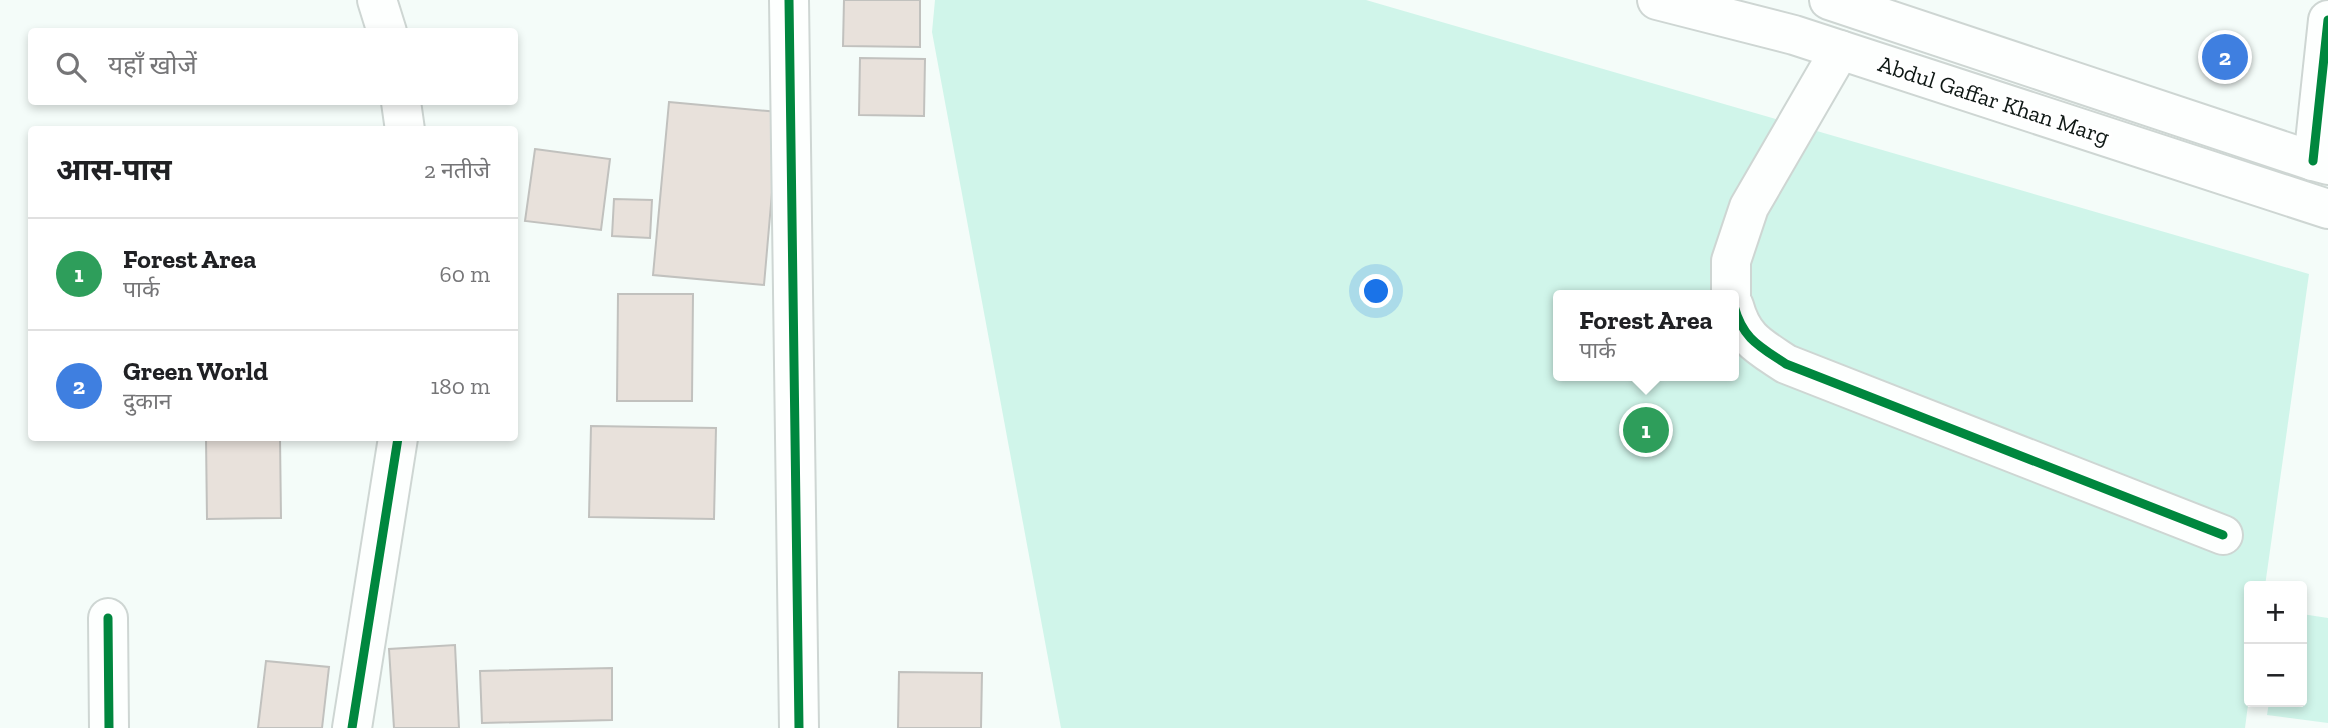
<!DOCTYPE html>
<html lang="hi">
<head>
<meta charset="utf-8">
<style>
	:root { --surface:#fff; --page:#f2f2f2; --text:#202124; --muted:#757577; --line:#e0e0e0; --accent:#0b8043 }
	body { margin:0; font-family:"Zilla Slab","Noto Sans Devanagari",serif; background:var(--page); color:var(--text) }
	.controls { position:absolute; right:21px; bottom:21px; display:grid; overflow:hidden; border-radius:7px; box-shadow:0 4px 10px #0003 }
	.controls button { width:63px; height:63px; display:grid; place-items:center; padding:0; border:0; border-bottom:2px solid var(--line); background:var(--surface); color:var(--text); font:35px sans-serif }
	.you { position:absolute; left:1377px; top:292px; width:24px; height:24px; margin:-18px; border:5px solid #fff; border-radius:50%; background:#1a73e8; box-shadow:0 0 0 10px #1a73e833 }
	.badge { display:grid; place-items:center; width:46px; height:46px; border-radius:50%; background:var(--accent); color:#fff; font-size:23px; font-weight:700 }
	.pin { position:absolute; translate:-50% -50%; border:4px solid #fff; box-shadow:0 2px 7px #0006 }
	.popup { position:absolute; left:1553px; top:290px; width:186px; height:91px; box-sizing:border-box; display:grid; place-content:center; border-radius:7px; background:var(--surface); filter:drop-shadow(0 2px 5px #0005); font-size:23px; white-space:nowrap; color:var(--muted) }
	.popup b { font-size:26px; color:var(--text) }
	.popup::after { content:''; position:absolute; left:50%; top:100%; margin-left:-14px; border:14px solid transparent; border-top-color:var(--surface) }
	.list { margin:0; padding:0; list-style:none }
	h2 { display:flex; justify-content:space-between; align-items:center; height:91px; margin:0; padding:0 28px; font-size:30px }
	h2 small { font-size:23px; font-weight:400; color:var(--muted) }
	.list li { display:grid; grid-template-columns:46px 1fr auto; gap:21px; align-items:center; box-sizing:border-box; height:112px; padding:0 28px; border-top:2px solid var(--line) }
	.list b { display:block; font-size:26px; white-space:nowrap }
	.list p { margin:0; font-size:23px; white-space:nowrap; color:var(--muted) }
	.list em { font-size:23px; font-style:normal; color:var(--muted) }
	.icon { flex:none; width:38px; height:38px; fill:none; stroke:currentColor; stroke-width:2; stroke-linecap:round; stroke-linejoin:round }
	.map { position:relative; flex:none; width:2328px; height:728px; overflow:hidden }
	.search { position:absolute; background:var(--surface); box-shadow:0 4px 10px #0003; left:28px; top:28px; width:490px; height:77px; display:flex; align-items:center; gap:18px; box-sizing:border-box; padding:0 24px; border-radius:7px; color:var(--muted); font-size:26px }
	.panel { position:absolute; background:var(--surface); box-shadow:0 4px 10px #0003; left:28px; top:126px; width:490px; height:315px; border-radius:7px }
	.map>svg:first-child { display:block }
	.green { fill:#d0f5ea; fill-rule:evenodd }
	.building { fill:#e8e1db; stroke:#c1c1be; stroke-width:2 }
	.lines { fill:none; stroke-linecap:round; stroke-linejoin:round }
	.minor-casing { stroke:#ced6d3; stroke-width:42 }
	.major-casing { stroke:#ced6d3; stroke-width:42 }
	.minor { stroke:#fdfffe; stroke-width:38 }
	.major { stroke:#fdfffe; stroke-width:38 }
	.cycleway-casing { stroke:#fff; stroke-width:13 }
	.cycleway { stroke:#00873e; stroke-width:9 }
	.labels { text-anchor:middle; stroke-width:6; stroke-linejoin:round; paint-order:stroke }
	.street-label { font-size:23px; fill:#0e1714; stroke:#fff }
</style>
</head>
<body>
<div class="map">
<svg width="2328" height="728" viewBox="0 0 2328 728">
	<rect width="100%" height="100%" fill="#f4fcf9"/>
	<g class="green">
		<path d="M935,0h431l943,274 -44,312h-16v111l-4,31h-1184l-129,-696zM1558,295h176v81h-176z"/>
		<path d="M2302,614l26,4v105l-61,-8 2,-13h33z"/>
	</g>
	<g class="building">
		<path d="M844,0h76v47l-77,-1z"/>
		<path d="M860,58l65,1 -1,57 -65,-1z"/>
		<path d="M669,102l110,10 -15,173 -111,-10z"/>
		<path d="M535,149l75,10 -9,71 -76,-9z"/>
		<path d="M614,199l38,1 -2,38 -38,-2z"/>
		<path d="M618,294h75l-1,107h-75z"/>
		<path d="M591,426l125,2 -2,91 -125,-2z"/>
		<path d="M206,438h74l1,80 -74,1z"/>
		<path d="M455,645l4,83h-65l-5,-79z"/>
		<path d="M266,661l63,6 -7,61h-64z"/>
		<path d="M612,668v52l-130,3 -2,-52z"/>
		<path d="M899,672l83,1 -1,55h-83z"/>
	</g>
	<g class="lines">
		<defs>
			<g id="minor">
				<path d="M377,0l10,32"/>
				<path d="M789,0l10,728"/>
				<path d="M401,102l4,28"/>
				<path d="M2313,161l15,-141"/>
				<path d="M1731,295v-34l18,-54 91,-157"/>
				<path d="M1734,306c9,33 25,40 52,58l437,171"/>
				<path d="M108,618l1,110"/>
				<path d="M352,728l46,-290"/>
			</g>
			<g id="major">
				<path d="M1657,0l137,35 534,174"/>
				<path d="M1829,0l484,161 15,4"/>
			</g>
		</defs>
		<use href="#minor" class="minor-casing"/>
		<use href="#major" class="major-casing"/>
		<use href="#minor" class="minor"/>
		<use href="#major" class="major"/>
		<defs>
			<g id="cycleway">
				<path d="M789,0l10,728"/>
				<path d="M2313,161l15,-141"/>
				<path d="M1734,306c9,33 25,40 52,58l437,171"/>
				<path d="M108,618l1,110"/>
				<path d="M352,728l46,-290"/>
			</g>
		</defs>
		<use href="#cycleway" class="cycleway-casing"/>
		<use href="#cycleway" class="cycleway"/>
	</g>
	<g class="labels">
		<g class="street-label">
			<text transform="translate(1994 100) rotate(18)" y="8">Abdul Gaffar Khan Marg</text>
		</g>
	</g>
</svg>
<div class="controls">
<button>+</button>
<button>−</button>
</div>
<div class="you"></div>
<div class="pin badge" style="left:1646px;top:430px;background:#2e9e5b">1</div>
<div class="popup"><b>Forest Area</b>पार्क</div>
<div class="pin badge" style="left:2225px;top:57px;background:#3f7fe0">2</div>
<div class="search"><svg class="icon" aria-label="search" viewBox="0 0 24 24"><circle cx="10" cy="10" r="6"/><path d="M15 15l6 6"/></svg>यहाँ खोजें</div>
<section class="panel">
<h2>आस-पास<small>2 नतीजे</small></h2>
<ul class="list">
<li><span class="badge" style="background:#2e9e5b">1</span><div><b>Forest Area</b><p>पार्क</p></div><em>60 m</em></li>
<li><span class="badge" style="background:#3f7fe0">2</span><div><b>Green World</b><p>दुकान</p></div><em>180 m</em></li>
</ul>
</section>
</div>
</body>
</html>
